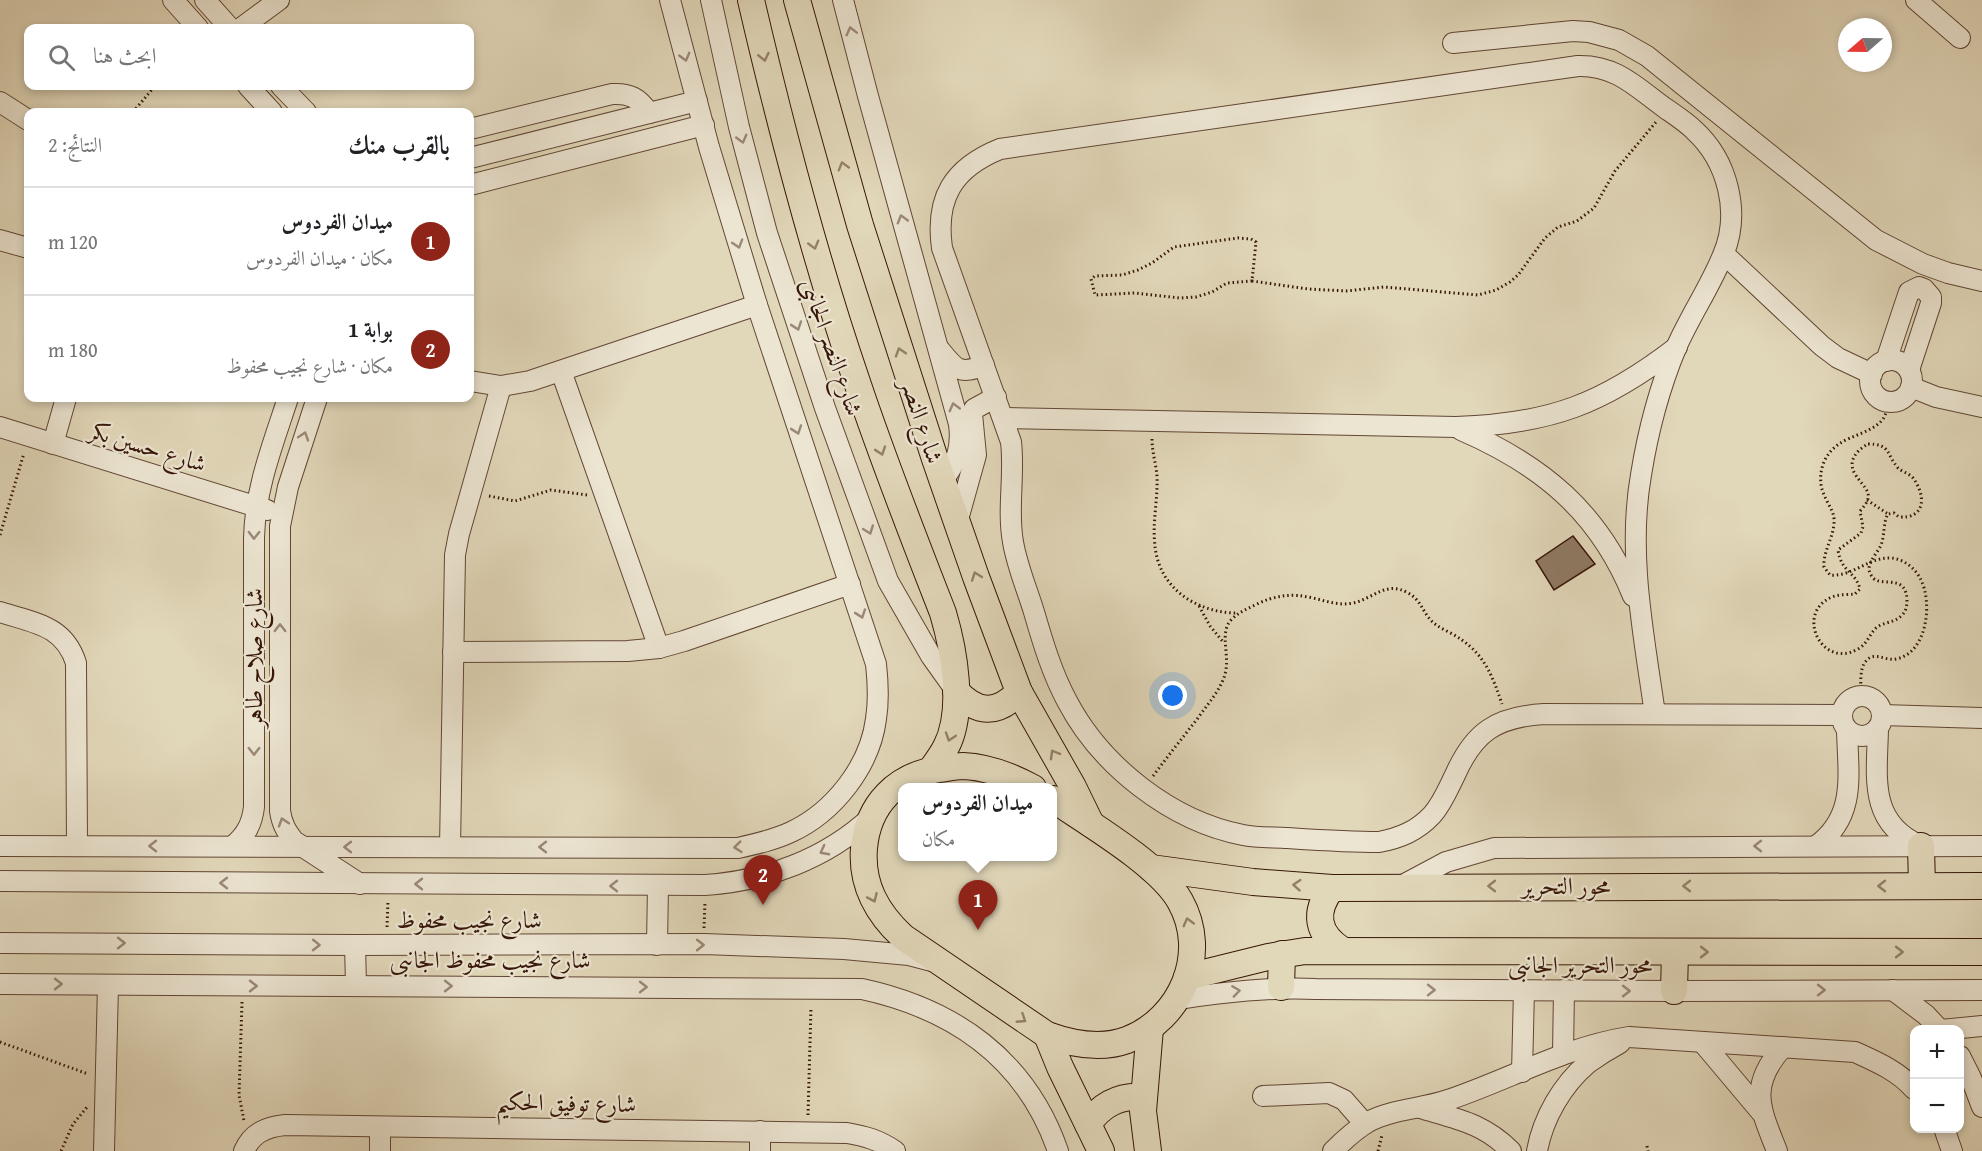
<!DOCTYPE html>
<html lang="ar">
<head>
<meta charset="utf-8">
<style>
	:root { --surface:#fff; --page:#f6f6f6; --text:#202124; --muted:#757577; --line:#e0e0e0; --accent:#8f2418 }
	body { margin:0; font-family:"Gentium Book Plus",Amiri,serif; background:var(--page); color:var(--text); direction:rtl }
	.controls { position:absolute; right:18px; bottom:18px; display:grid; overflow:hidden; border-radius:12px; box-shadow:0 3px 9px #0003 }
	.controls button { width:54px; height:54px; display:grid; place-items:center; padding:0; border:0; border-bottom:2px solid var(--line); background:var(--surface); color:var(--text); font:30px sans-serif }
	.compass { position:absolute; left:1838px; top:18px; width:54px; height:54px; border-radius:50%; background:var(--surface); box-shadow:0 3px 9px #0003; rotate:250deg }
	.you { position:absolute; left:1173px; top:696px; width:21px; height:21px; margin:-15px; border:4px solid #fff; border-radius:50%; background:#1a73e8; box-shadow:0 0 0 9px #1a73e833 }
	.badge { display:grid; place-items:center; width:39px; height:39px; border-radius:50%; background:var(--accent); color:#fff; font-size:20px; font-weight:700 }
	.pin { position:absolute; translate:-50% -50px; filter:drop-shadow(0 2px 3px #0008) }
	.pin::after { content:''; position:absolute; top:32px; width:21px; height:18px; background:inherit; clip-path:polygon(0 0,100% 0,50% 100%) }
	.popup { position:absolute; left:898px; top:783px; width:159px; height:78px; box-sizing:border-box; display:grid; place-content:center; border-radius:12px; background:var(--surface); filter:drop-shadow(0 2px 4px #0005); font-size:20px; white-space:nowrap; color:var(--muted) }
	.popup b { font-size:22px; color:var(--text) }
	.popup::after { content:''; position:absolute; left:50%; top:100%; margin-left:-12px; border:12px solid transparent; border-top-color:var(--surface) }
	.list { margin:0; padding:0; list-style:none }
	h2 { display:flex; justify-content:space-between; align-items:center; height:78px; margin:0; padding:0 24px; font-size:26px }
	h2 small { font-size:20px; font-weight:400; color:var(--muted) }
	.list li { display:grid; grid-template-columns:39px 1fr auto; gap:18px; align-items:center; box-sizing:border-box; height:108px; padding:0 24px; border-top:2px solid var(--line) }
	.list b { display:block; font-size:22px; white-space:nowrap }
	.list p { margin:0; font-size:20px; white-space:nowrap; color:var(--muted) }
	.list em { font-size:20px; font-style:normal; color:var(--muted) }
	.icon { flex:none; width:33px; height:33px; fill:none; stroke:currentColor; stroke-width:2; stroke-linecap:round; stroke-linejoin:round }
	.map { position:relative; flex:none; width:1982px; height:1151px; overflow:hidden; direction:ltr }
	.search { position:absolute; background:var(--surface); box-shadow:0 3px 9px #0003; left:24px; top:24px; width:450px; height:66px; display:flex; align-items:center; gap:15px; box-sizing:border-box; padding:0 21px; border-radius:12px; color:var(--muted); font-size:22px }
	.panel { position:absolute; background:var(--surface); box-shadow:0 3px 9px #0003; left:24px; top:108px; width:450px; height:294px; border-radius:12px; direction:rtl }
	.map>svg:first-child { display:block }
	.building { fill:#8f7a64; stroke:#371608; stroke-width:1.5 }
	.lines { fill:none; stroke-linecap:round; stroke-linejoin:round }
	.minor-casing { stroke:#624634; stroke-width:22 }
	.major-casing { stroke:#371608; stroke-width:28 }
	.path { stroke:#371608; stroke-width:3; stroke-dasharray:1.5 3; stroke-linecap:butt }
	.minor { stroke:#ece5d2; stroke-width:20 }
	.major { stroke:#e1d7b9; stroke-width:26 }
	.oneway { stroke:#9b8877 }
	.oneway2 { stroke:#948069 }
	.labels { text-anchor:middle; stroke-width:4.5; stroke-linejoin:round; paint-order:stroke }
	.street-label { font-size:24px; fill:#371608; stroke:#ece5d2 }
</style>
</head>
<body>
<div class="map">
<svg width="1982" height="1151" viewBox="0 0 1982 1151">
	<rect width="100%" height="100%" fill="#e1d7b9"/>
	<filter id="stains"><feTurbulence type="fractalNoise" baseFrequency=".00333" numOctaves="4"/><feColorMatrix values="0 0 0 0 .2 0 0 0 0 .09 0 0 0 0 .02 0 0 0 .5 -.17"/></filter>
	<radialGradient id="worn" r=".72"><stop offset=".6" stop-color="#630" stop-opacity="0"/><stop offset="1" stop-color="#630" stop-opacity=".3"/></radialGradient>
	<path class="building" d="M1573,536l22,28 -41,26 -18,-29z"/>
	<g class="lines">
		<defs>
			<g id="minor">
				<path d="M173,0l25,28"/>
				<path d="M205,0l25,28"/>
				<path d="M711,0l28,127 28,106 58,175 63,173 43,75 25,35"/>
				<path d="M843,0l25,96 91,328c3,23 -2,39 -17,57"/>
				<path d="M1916,0l44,38"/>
				<path d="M241,28l38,-28"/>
				<path d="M1453,43l120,-12 16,1 30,8 28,16 229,184 47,24 25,9 34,8"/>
				<path d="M248,86l24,26"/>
				<path d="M281,86l25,26"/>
				<path d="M0,102l28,18"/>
				<path d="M470,129l142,-35c18,-1 27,4 37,19"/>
				<path d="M470,158l227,-57"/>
				<path d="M470,185l234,-60"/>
				<path d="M0,240l28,8"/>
				<path d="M1724,254l98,92 16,12 34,16"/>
				<path d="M940,350c16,20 20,25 44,15"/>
				<circle cx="1891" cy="381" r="21"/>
				<path d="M1886,361l23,-69 10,-5 5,2 7,8v6l-22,67"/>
				<path d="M561,371l98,277"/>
				<path d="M470,381l31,5 29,-5 227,-76"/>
				<path d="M1911,387l25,10 46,10"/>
				<path d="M317,398l-29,89 -8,39v285c2,13 6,20 14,30l66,43"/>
				<path d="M1004,418l452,9c94,-3 147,-23 221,-80"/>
				<path d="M0,427l267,83"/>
				<path d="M1461,430c81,35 138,82 172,166"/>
				<path d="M53,444l13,-46"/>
				<path d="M957,523l19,-68 -4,-41 2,-5 22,-12"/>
				<path d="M0,612c34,11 64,13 76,51l1,183"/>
				<path d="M453,652l175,-1 31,-3 25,-7 166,-57"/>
				<circle cx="1862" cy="716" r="20"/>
				<path d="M1655,714c-11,-78 -28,-160 -14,-239 7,-44 18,-86 35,-127 14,-32 34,-61 47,-93 18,-42 5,-94 -29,-125 -8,-8 -19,-15 -29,-22 -29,-21 -49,-43 -87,-42l-578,83c-47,19 -65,49 -58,99l69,194c4,34 -4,67 2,100 4,24 14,47 21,70 9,31 18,61 33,89 34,65 104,120 176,134 14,3 31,2 45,3 31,2 61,4 91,4 21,-4 38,-11 53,-27 10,-11 16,-26 23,-40 19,-43 41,-58 89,-61l298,1"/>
				<path d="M1882,715l100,3"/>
				<path d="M1878,729c-1,47 -10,93 41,116"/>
				<path d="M0,846l738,2c18,-4 36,-8 53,-16 43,-20 79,-66 85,-113 3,-19 2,-37 0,-55l-119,-359 -48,-158 -39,-147"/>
				<path d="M233,846c13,-11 19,-22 21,-39v-269c1,-49 19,-94 34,-140"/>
				<path d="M1816,846c41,-30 32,-71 31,-116"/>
				<path d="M450,847l5,-292 4,-21 42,-148"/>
				<path d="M0,881l705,4c61,-4 121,-26 166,-68"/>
				<path d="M1401,886l45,-24 48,-14 488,-2"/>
				<path d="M0,943l355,2 349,-1 140,5 65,6 23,6"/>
				<path d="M355,945l1,40"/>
				<path d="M657,945l1,-59"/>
				<path d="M0,984l862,5c92,20 164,70 196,162"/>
				<path d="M1893,990l33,25 14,15"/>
				<path d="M1178,999c47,-7 91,-12 138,-10l358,2 308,-1"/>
				<path d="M1941,1030l41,-4"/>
				<path d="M1703,1043l58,69"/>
				<path d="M1563,1054l1,-64"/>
				<path d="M1960,1056l11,22 11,29"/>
				<path d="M1522,1072l2,-82"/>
				<path d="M1263,1096l66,-3 15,7 21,24"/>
				<path d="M1420,1108c37,11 63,15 91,43"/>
				<path d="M380,1127v24"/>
				<path d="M1944,1128l8,23"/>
				<path d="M760,1131v20"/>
				<path d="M104,1151l4,-166"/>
				<path d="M244,1151c8,-18 22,-24 41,-26l562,8c18,3 32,7 48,18"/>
				<path d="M1333,1151c11,-11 22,-21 35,-29 24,-13 54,-13 80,-22 60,-20 117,-53 181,-63l226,15c22,10 43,19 59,37"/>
				<path d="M1537,1151c6,-33 25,-66 51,-88 10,-7 21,-14 32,-20"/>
				<path d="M1777,1151c-17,-43 -29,-65 6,-104"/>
			</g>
			<g id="major">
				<path d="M751,0c30,129 63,257 106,382 26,78 56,154 86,231 11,37 22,98 3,134 -4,8 -10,16 -15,23"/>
				<path d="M797,0l63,225 75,234 41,118 43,115 54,95 18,37"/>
				<path d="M956,691c21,23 41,24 63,1"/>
				<path d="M1033,788c-22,-12 -45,-21 -70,-22 -8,0 -16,2 -23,3 -43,6 -72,35 -76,79 -3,37 13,65 39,89l144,98c25,9 53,15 80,5 54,-21 83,-86 53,-139 -20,-36 -92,-78 -127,-102"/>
				<path d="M1921,846l1,40"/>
				<path d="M1151,868l102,14 79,6 650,-2"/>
				<path d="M1332,888c-19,24 -15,46 10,62"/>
				<path d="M1187,977l81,-20 37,-6 677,1"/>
				<path d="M1281,987l1,-33"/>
				<path d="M1674,991l1,-39"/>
				<path d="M1047,1035l13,32 41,84"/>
				<path d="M1088,1124c14,-20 32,-29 56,-27"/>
				<path d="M1148,1151l-5,-40 7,-83"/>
			</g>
		</defs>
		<use href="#minor" class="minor-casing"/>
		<use href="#major" class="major-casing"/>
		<g class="path">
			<path d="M133,112l22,-26"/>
			<path d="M1252,281l-25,2 -15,9 -16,5 -16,1 -45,-5 -40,2 -4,-16 4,-3 27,-1 16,-5 14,-7 22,-16 64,-9 13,1 5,3 -4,39 56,8 38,2 38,-4 94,8 18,-5 14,-8 8,-7 27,-37 13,-11 19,-6 17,-13 21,-37 41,-49"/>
			<path d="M1152,439c0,13 4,25 5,37 1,24 -5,47 -2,70 4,43 43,67 82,67"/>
			<path d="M1868,444c23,0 18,10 30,24 4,4 11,5 15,10 13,17 13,41 -14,39l-5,-4 -6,1c-5,8 -3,21 -7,31 -3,7 -12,16 -12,24 0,4 4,10 7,11 11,5 30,-4 31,20 0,6 -1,12 -6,16 -7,7 -18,6 -25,12 -7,7 -9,16 -18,21 -36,21 -64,-36 -26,-52 7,-3 16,-2 23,-3l5,-5c-4,-17 -19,-17 -22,-39l23,-17 2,-6 -3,-16c17,-18 4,-22 -5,-37 -8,-13 2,-24 13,-30z"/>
			<path d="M489,496l26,5 36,-11 36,5"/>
			<path d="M1867,500l21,14"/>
			<path d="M0,535l24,-82"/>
			<path d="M1199,606l11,20 14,17"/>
			<path d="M1861,697c0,-10 -2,-29 5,-36 8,-10 19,0 30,-2 32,-6 37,-58 24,-81 -6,-11 -17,-19 -29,-20 -23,-1 -38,19 -61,17l-6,-8c-1,-16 9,-28 10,-44 1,-10 -5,-17 -9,-26 -9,-18 -4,-41 14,-53 13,-9 34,-12 44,-25 3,-5 5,-12 8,-17"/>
			<path d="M1153,776c15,-20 30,-39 45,-58 9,-13 19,-24 25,-38 10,-22 -6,-46 9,-61 7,-7 15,-10 23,-14 20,-10 37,-12 58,-7 13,3 26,8 40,5 20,-4 33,-23 55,-10 14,7 15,22 27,31 8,6 19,10 27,16 24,17 31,38 40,64"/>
			<path d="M387,927l1,-26"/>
			<path d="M704,928l1,-26"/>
			<path d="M242,1002l-3,93 5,26"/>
			<path d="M0,1042l88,32"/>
			<path d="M808,1115l3,-108"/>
			<path d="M1647,1146l1,5"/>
			<path d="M61,1151l12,-27 15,-18"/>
			<path d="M1378,1151l4,-16"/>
		</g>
		<use href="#minor" class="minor"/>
		<use href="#major" class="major"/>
	</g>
	<defs><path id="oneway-chevron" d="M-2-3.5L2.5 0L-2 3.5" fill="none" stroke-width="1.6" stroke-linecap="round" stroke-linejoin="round" transform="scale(1.5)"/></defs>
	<g class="oneway">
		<use href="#oneway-chevron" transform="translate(851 31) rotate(-104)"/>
		<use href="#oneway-chevron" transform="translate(685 57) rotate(75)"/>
		<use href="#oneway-chevron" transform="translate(742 139) rotate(75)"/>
		<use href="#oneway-chevron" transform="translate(902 219) rotate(-106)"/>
		<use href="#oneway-chevron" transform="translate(738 244) rotate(73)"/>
		<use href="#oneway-chevron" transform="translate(797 326) rotate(71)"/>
		<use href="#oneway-chevron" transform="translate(954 407) rotate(-105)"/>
		<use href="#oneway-chevron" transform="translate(797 430) rotate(71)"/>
		<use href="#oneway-chevron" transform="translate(304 436) rotate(-72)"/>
		<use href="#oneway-chevron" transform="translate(869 530) rotate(70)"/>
		<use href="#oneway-chevron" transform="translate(254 535) rotate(91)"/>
		<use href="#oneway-chevron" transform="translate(861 614) rotate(71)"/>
		<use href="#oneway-chevron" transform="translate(280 628) rotate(-90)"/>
		<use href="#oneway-chevron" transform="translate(254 751) rotate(90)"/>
		<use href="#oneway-chevron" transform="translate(283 822) rotate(-108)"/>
		<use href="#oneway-chevron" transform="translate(153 846) rotate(-180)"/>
		<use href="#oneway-chevron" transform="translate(1758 846) rotate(180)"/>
		<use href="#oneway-chevron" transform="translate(348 847) rotate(-180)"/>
		<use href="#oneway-chevron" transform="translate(543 847) rotate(-180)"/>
		<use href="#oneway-chevron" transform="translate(738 847) rotate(174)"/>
		<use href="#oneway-chevron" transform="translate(824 851) rotate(152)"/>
		<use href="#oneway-chevron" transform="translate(224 883) rotate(-180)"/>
		<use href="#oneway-chevron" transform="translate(419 884) rotate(-180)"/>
		<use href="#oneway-chevron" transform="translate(614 886) rotate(-180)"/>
		<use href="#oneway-chevron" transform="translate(121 943)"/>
		<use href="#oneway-chevron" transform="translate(316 945) rotate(1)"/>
		<use href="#oneway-chevron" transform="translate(700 945)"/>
		<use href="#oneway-chevron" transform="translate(58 984)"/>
		<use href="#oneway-chevron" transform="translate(253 986)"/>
		<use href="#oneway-chevron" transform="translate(448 986)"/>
		<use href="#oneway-chevron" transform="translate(643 987)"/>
		<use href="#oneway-chevron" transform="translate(1431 990)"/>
		<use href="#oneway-chevron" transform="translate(1821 990)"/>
		<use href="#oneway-chevron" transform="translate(1236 991) rotate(-8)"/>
		<use href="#oneway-chevron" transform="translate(1626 991)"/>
	</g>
	<g class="oneway2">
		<use href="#oneway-chevron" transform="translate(764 57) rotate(77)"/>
		<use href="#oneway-chevron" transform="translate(843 166) rotate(-106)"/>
		<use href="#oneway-chevron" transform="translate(814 245) rotate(74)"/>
		<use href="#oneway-chevron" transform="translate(900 352) rotate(-108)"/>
		<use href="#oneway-chevron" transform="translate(881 451) rotate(71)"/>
		<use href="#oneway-chevron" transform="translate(976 576) rotate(-110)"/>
		<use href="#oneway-chevron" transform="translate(950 737) rotate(108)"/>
		<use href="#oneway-chevron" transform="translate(1054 754) rotate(-120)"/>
		<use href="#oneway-chevron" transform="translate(1297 885) rotate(-176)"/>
		<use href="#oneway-chevron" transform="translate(1492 886) rotate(180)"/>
		<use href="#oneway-chevron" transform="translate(1687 886) rotate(180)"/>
		<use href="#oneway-chevron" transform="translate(1882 886) rotate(180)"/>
		<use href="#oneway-chevron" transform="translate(873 898) rotate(66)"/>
		<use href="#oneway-chevron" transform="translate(1188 922) rotate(-105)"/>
		<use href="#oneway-chevron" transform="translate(1704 952)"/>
		<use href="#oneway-chevron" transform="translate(1899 952)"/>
		<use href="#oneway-chevron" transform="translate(1022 1019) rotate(33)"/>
	</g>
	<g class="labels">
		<g class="street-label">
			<text transform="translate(832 347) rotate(71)" y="8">شارع النصر الجانبى</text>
			<text transform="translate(922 421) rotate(72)" y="8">شارع النصر</text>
			<text transform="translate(148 447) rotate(17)" y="8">شارع حسين بكر</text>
			<text transform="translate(254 658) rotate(-90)" y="8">شارع صلاح طاهر</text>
			<text x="1566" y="894">محور التحرير</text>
			<text x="469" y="928">شارع نجيب محفوظ</text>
			<text x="490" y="968">شارع نجيب محفوظ الجانبى</text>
			<text x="1580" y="973">محور التحرير الجانبى</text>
			<text transform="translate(566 1103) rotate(1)" y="8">شارع توفيق الحكيم</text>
		</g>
	</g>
	<rect width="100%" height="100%" filter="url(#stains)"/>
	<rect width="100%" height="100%" fill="url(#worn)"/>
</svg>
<div class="controls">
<button>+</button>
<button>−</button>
</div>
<svg class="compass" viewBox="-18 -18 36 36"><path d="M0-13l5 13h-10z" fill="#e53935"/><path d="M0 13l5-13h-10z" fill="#757577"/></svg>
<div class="you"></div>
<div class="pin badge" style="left:978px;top:930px">1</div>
<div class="popup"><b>ميدان الفردوس</b>مكان</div>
<div class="pin badge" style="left:763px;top:905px">2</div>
<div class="search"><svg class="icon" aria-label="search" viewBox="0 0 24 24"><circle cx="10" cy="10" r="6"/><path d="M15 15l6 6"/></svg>ابحث هنا</div>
<section class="panel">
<h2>بالقرب منك<small>النتائج: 2</small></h2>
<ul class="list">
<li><span class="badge">1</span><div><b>ميدان الفردوس</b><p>مكان · ميدان الفردوس</p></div><em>120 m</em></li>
<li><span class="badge">2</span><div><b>بوابة 1</b><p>مكان · شارع نجيب محفوظ</p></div><em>180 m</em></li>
</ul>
</section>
</div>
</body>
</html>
